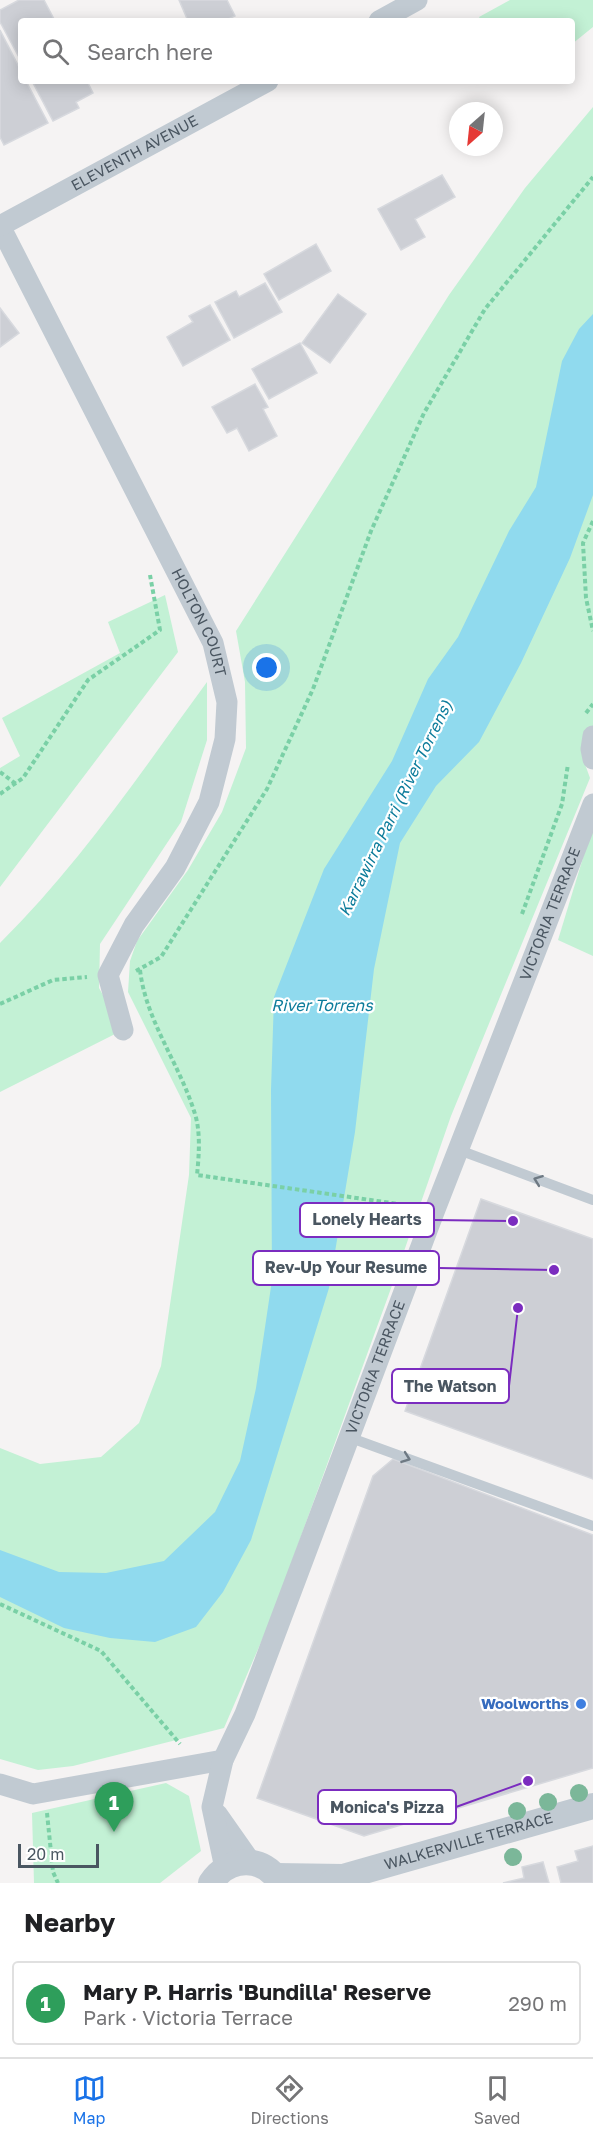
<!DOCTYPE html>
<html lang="en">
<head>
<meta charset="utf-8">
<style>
	:root { --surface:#fff; --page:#f6f6f6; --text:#202124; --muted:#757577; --line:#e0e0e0; --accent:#1a73e8 }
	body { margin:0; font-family:"Golos Text",sans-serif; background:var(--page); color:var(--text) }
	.compass { position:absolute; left:449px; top:102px; width:54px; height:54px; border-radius:50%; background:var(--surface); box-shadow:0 3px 15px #0003; rotate:207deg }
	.scale { position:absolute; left:18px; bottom:15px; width:81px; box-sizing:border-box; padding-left:6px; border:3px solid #4a5661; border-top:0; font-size:16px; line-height:21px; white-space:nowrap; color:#4a5661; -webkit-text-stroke:4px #fff; paint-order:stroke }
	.you { position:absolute; left:267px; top:668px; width:21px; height:21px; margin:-15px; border:4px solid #fff; border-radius:50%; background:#1a73e8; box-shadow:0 0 0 9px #1a73e833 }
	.badge { display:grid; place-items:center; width:39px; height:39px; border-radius:50%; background:var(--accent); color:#fff; font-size:20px; font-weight:700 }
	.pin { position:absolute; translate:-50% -50px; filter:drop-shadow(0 2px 3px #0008) }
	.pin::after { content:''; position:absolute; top:32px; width:21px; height:18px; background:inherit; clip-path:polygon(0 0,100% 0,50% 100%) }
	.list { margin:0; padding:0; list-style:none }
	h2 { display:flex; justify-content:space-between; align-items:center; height:78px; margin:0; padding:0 24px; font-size:26px }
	h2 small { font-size:20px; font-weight:400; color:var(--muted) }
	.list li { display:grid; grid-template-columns:39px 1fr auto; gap:18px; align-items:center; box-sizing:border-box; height:84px; margin:0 12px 12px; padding:0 12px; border:2px solid var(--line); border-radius:6px }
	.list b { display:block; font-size:22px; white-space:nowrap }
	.list p { margin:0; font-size:20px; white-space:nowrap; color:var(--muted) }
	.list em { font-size:20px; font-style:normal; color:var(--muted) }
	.icon { flex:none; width:33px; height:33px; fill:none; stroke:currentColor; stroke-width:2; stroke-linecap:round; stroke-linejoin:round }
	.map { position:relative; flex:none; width:593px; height:1883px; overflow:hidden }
	.search { position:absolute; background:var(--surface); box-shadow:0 3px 15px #0003; left:18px; right:18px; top:18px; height:66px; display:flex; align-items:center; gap:15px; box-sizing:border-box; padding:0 21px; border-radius:6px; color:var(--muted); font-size:22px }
	.sheet { height:174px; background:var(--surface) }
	nav { display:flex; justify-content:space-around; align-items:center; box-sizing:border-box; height:84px; border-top:2px solid var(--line); background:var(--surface); font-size:16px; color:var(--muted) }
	nav a { display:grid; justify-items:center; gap:3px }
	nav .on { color:var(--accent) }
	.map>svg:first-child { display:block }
	.green { fill:#c3f1d5 }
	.water { fill:#90daee }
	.building { fill:#cdcfd5; stroke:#d7d9de; stroke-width:1.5 }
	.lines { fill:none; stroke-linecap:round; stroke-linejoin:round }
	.path { stroke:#7ad0a6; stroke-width:4; stroke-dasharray:4.5 3; stroke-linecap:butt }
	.service { stroke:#c1cad2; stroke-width:10 }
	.minor { stroke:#c1cad2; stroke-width:21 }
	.tertiary { stroke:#c1cad2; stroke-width:26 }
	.tree { fill:#7bb799 }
	.oneway { stroke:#6e7983 }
	.shop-dot { fill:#3f7fe0; stroke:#fff; stroke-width:2 }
	.labels { text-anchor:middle; stroke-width:4.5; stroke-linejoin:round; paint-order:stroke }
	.street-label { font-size:15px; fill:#4a5661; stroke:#fff }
	.shop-label { font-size:15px; font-weight:bold; fill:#366cbe; stroke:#fff; text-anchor:end }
	.water-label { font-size:16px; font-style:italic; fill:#0c7c9b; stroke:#fff }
	.leader { fill:none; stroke:#7b2cbf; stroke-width:2 }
	.callout-dot { fill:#7b2cbf; stroke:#fff; stroke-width:2 }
	.callout { fill:#fff; stroke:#7b2cbf; stroke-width:2 }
	.callout-label { font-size:16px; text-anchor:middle; font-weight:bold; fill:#4a5661 }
</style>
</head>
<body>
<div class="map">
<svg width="593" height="1883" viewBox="0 0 593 1883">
	<rect width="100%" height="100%" fill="#f5f3f3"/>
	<g class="green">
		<path d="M510,0h83v27l-21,17v-23h-91l-2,-4z"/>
		<path d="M593,107v619l-11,30 8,22 -139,338 -57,164 -123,339 -47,109 -151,38 -35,4 -38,-11v-311l40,16 61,-7 38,-34 22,-57 28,-191 2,-57 -63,-126 2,-31 7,-20 51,-71 34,-58 24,-64 -1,-66 -9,-51 213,-336 76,-107z"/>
		<path d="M165,595l13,57 -178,235v-119l20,-12 -18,-38 118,-65 -12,-31z"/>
		<path d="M207,682v58l-26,82 -81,122 -1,44 24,42 -123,62v-149c79,-78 142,-172 207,-261z"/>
		<path d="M593,825v131l-35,-16z"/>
		<path d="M166,1783l23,13 12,55 -41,32h-126l-2,-70z"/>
	</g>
	<path class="water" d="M593,314v181l-23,63 -49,105 -42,79 -43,44 -36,57 -26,126 -19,163 -26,156 -78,252 -28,52 -27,35 -41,15 -45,-4 -46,-10 -64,-31v-47l59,22 47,1 58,-12 51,-49 25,-51 16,-73 16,-108 -1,-190 3,-93 50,-128 68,-108 36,-82 30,-42 51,-106 27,-44 26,-126 17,-32z"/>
	<g class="building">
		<path d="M19,0h25l11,21h-34v40l-21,-39v-12z"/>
		<path d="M179,0h48l8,16 -11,5h-36z"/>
		<path d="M0,30l21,41v10h5l22,42 -44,22 -4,-8z"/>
		<path d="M32,81h55l6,12 -17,9 3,6 -26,13z"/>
		<path d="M442,175l13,22 -40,22 10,18 -24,13 -23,-41z"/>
		<path d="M316,244l15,27 -52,29 -15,-26z"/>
		<path d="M265,283l17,29 -48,26 -19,-36 21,-11 3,6z"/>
		<path d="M338,294l28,20 -36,49 -28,-20z"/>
		<path d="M210,305l20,35 -47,26 -16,-29 26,-15 -4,-6z"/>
		<path d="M0,308l19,25 -19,14z"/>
		<path d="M300,343l17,30 -48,26 -17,-30z"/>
		<path d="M255,384l13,23 -5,2 14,27 -28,15 -12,-23 -10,5 -15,-26z"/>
		<path d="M481,1199l112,40v240l-188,-68z"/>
		<path d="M393,1459l200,76v233l-229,68 -107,-38 116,-322z"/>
		<path d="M593,1846v37h-32l-4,-16 21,-6 -3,-10z"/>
		<path d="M543,1862l6,21h-46l21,-5 -2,-11z"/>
	</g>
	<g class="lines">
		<g class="path">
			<path d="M593,521l-10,22 3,55 7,33"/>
			<path d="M586,713l7,-9"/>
			<path d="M0,772l16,12"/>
			<path d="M0,794l23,-16 65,-98 72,-50 -10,-55"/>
			<path d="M522,914l40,-110 6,-40"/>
			<path d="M140,970c6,51 39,93 54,141 7,19 5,44 3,64l215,31"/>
			<path d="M136,971l25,-14 106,-168 46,-100 58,-158 53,-118 61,-104 108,-132"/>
			<path d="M0,1004l53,-24 34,-3"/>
			<path d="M0,1604l101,47 79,93"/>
			<path d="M47,1813l6,59 5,11"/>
		</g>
		<g class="service">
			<path d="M459,1150l134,50"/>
			<path d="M351,1438l242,88"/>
		</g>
		<g class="minor">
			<path d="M379,21l38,-21"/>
			<path id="s1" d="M0,226l213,417 14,59 -2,37 -16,63 -34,66 -41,57 -26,50 15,55"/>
			<path id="s2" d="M0,226l268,-145"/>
			<path d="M593,736l-2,13 2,10"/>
			<path d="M0,1784l33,10 190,-34"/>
			<path d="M217,1814l33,47"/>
			<path id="s3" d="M225,1868l-13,-61 11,-47 22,-46 189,-502 159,-408"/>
		</g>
		<g class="tertiary">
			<path d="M276,1876l67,1"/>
			<path d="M211,1883c17,-27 53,-28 69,0"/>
			<path id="s4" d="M331,1883l12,-6 250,-71"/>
		</g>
	</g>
	<g class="tree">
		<circle cx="579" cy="1793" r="9"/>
		<circle cx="548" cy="1802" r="9"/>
		<circle cx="517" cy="1811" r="9"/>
		<circle cx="513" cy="1857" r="9"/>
	</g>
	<defs><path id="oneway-chevron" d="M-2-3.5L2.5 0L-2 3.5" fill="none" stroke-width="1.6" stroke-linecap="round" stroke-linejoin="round" transform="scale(1.5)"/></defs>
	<g class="oneway">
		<use href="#oneway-chevron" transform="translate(538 1180) rotate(-159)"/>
		<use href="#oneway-chevron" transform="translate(406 1458) rotate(20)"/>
	</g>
	<circle class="shop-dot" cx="581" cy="1704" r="6"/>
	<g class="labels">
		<g class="street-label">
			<text dy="5" stroke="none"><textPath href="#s2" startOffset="153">ELEVENTH AVENUE</textPath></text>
			<text dy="5" stroke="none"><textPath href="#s1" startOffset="444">HOLTON COURT</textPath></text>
			<text dy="5" stroke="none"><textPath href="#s3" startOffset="1018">VICTORIA TERRACE</textPath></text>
			<text dy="5" stroke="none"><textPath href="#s3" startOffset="532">VICTORIA TERRACE</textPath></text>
			<text dy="5" stroke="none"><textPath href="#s4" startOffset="144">WALKERVILLE TERRACE</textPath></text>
		</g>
		<g class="shop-label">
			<text x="569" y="1709">Woolworths</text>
		</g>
		<g class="water-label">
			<text transform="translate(395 808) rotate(-64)" y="6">Karrawirra Parri (River Torrens)</text>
			<text x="322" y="1011">River Torrens</text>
		</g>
	</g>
	<path class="leader" d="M513 1221L434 1220M554 1270L439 1268M518 1308L509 1386M528 1781L456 1807"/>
	<g class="callout-dot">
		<circle cx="513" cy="1221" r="6"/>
		<circle cx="554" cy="1270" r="6"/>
		<circle cx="518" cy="1308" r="6"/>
		<circle cx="528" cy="1781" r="6"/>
	</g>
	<g class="callout">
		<rect x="300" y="1203" width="134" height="34" rx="6"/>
		<rect x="253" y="1251" width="186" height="34" rx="6"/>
		<rect x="392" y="1369" width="117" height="34" rx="6"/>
		<rect x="318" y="1790" width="138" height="34" rx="6"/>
	</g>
	<g class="callout-label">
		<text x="367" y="1225">Lonely Hearts</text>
		<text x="346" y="1273">Rev-Up Your Resume</text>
		<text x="450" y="1392">The Watson</text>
		<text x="387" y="1813">Monica's Pizza</text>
	</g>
</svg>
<svg class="compass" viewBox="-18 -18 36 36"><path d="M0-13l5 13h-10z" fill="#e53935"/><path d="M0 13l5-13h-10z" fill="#757577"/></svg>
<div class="scale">20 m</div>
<div class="you"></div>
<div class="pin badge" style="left:114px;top:1832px;background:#2e9e5b">1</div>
<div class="search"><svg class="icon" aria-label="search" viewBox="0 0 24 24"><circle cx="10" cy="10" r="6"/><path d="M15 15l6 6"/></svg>Search here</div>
</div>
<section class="sheet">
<h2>Nearby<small></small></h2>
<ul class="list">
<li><span class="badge" style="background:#2e9e5b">1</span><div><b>Mary P. Harris 'Bundilla' Reserve</b><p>Park · Victoria Terrace</p></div><em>290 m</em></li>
</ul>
</section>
<nav>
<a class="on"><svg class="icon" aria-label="map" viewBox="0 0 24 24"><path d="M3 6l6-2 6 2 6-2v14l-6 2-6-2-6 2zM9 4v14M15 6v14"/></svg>Map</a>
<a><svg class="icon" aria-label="directions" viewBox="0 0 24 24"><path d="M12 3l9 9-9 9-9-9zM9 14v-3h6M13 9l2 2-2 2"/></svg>Directions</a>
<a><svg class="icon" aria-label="saved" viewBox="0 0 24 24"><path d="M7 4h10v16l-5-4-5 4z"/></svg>Saved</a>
</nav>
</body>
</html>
